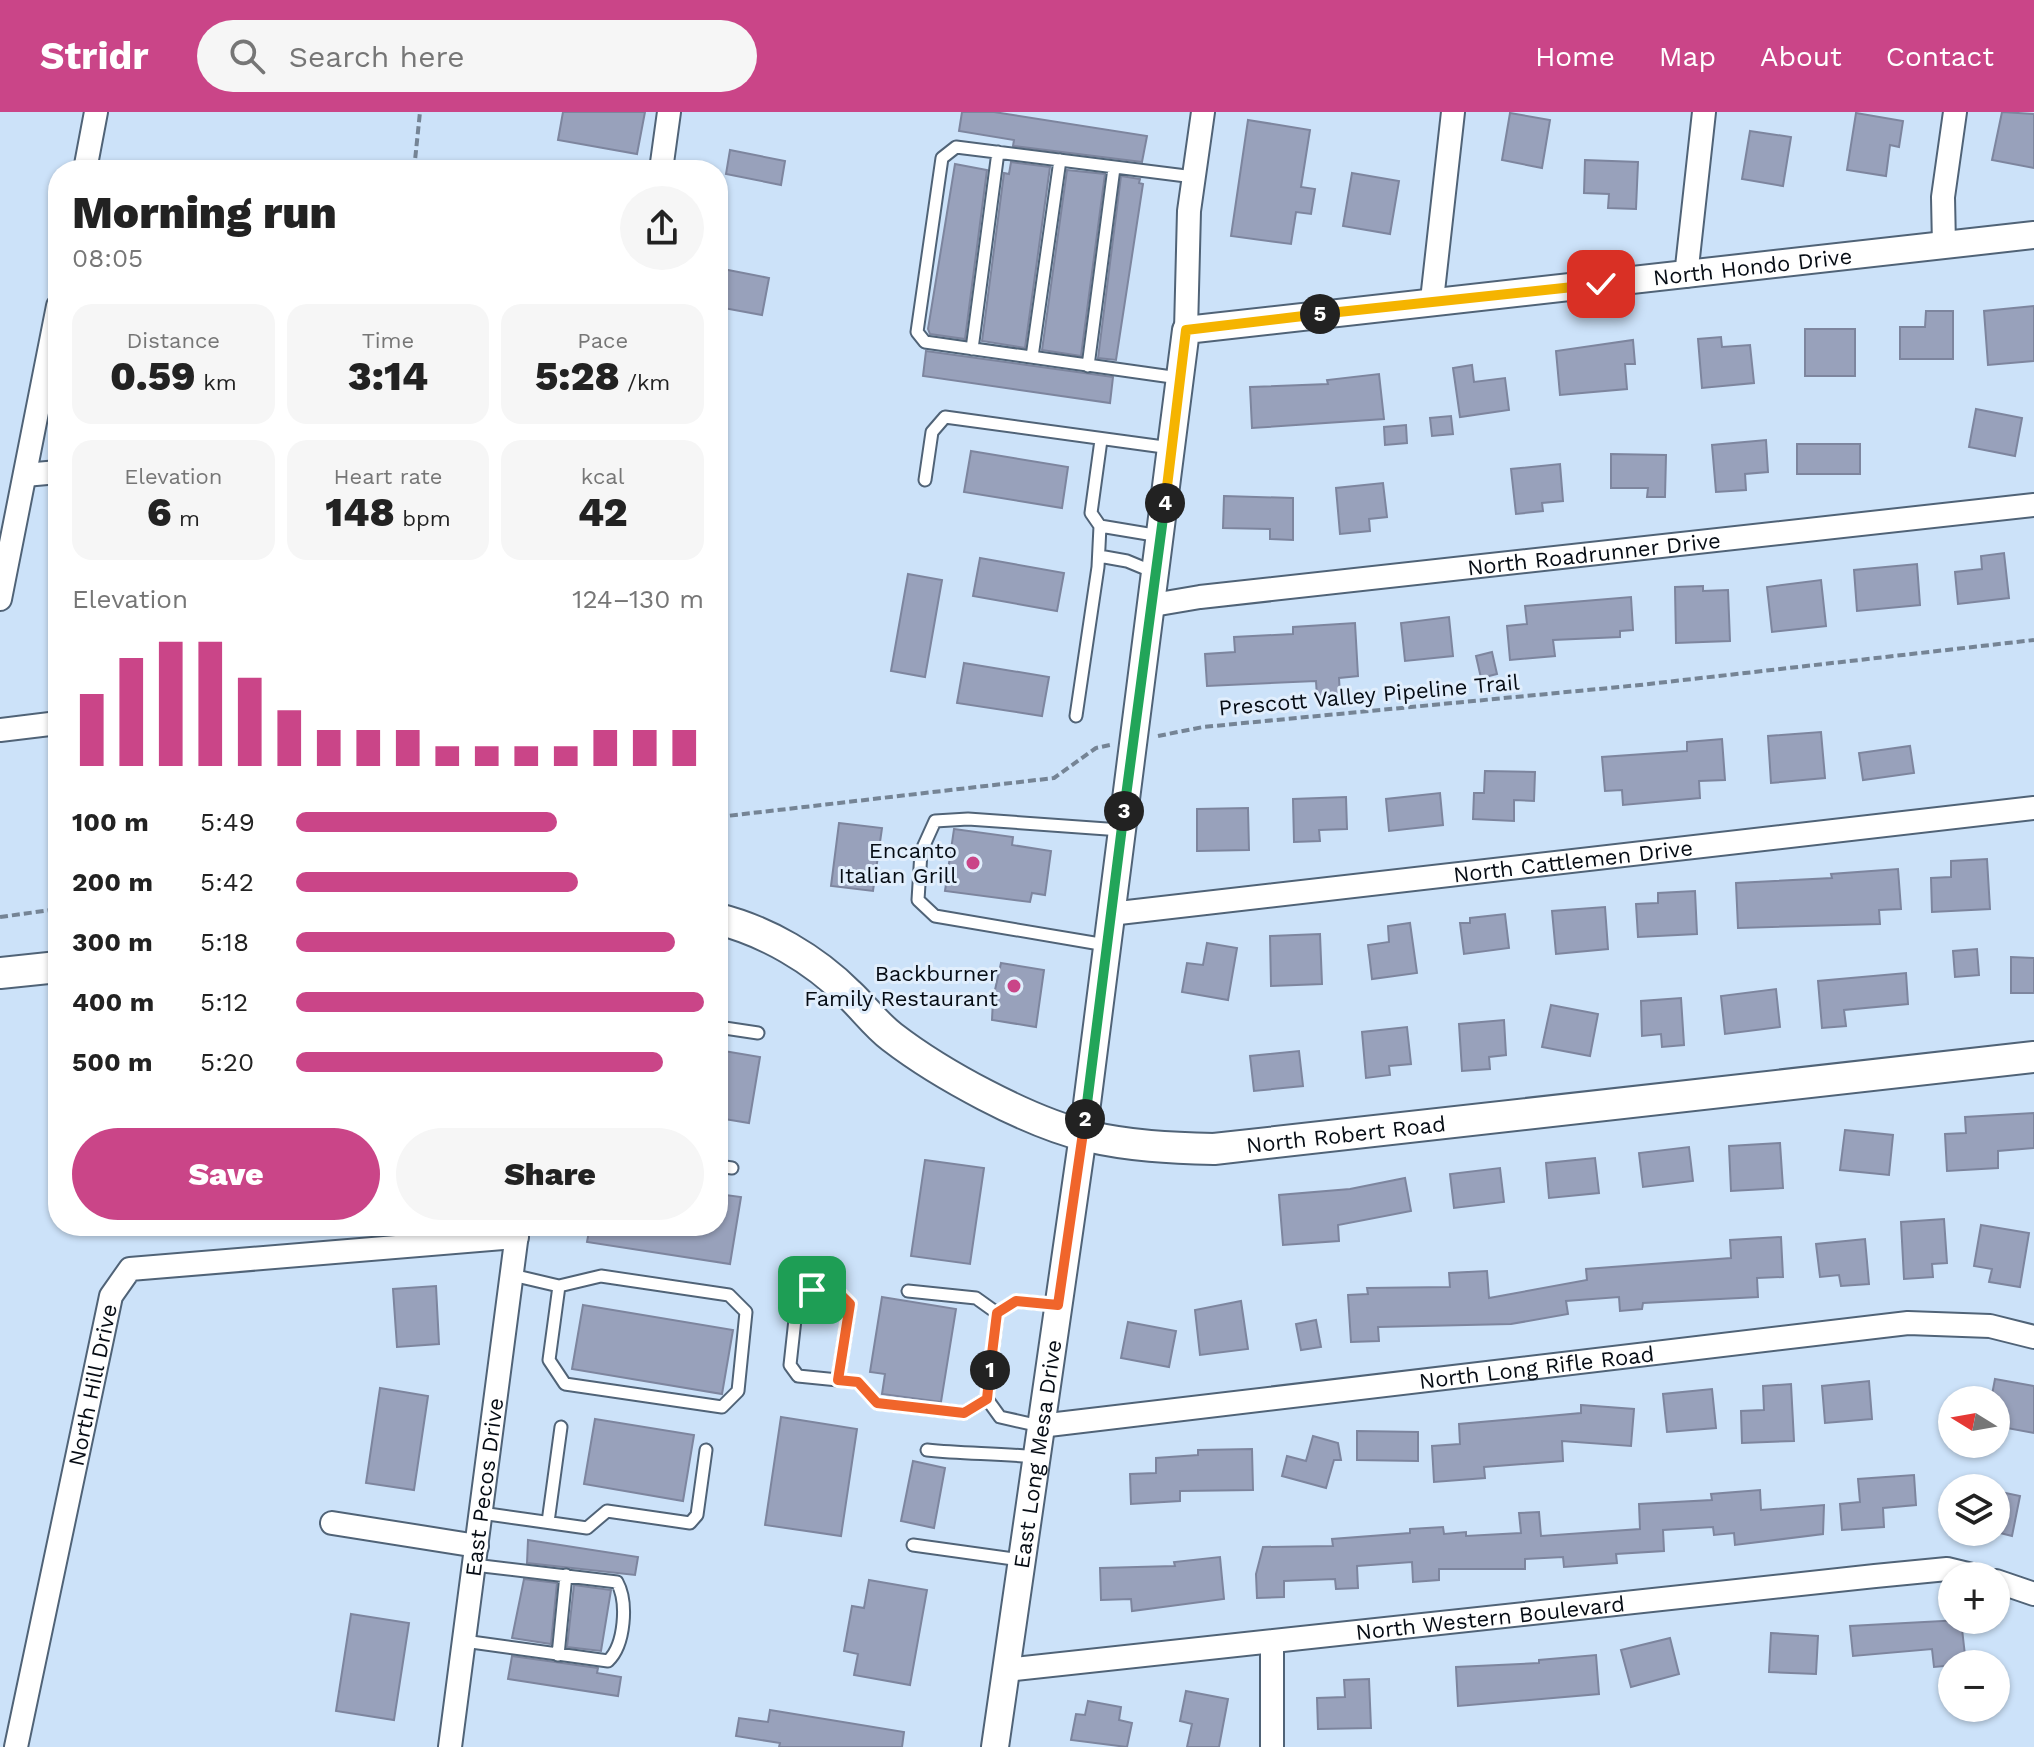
<!DOCTYPE html>
<meta charset="utf-8">
<style>
body{margin:0;font-family:"Work Sans",sans-serif;background:#f6f6f6;color:#222;height:100vh;display:flex;flex-direction:column;font-size:30px;white-space:nowrap}
*{box-sizing:border-box;margin:0}
p{font-size:26px;color:#767676}
.icon{flex:none;width:44px;height:44px;fill:none;stroke:currentColor;stroke-width:2;stroke-linecap:round;stroke-linejoin:round}
.map{position:relative;flex:1;overflow:hidden}
.side{position:absolute;left:48px;top:48px;width:680px;height:1076px;display:flex;flex-direction:column;background:#fff;border-radius:32px;box-shadow:0 2px 6px #0004}
.side>*{flex:none}
.needle{width:52px;rotate:281deg}
.controls{position:absolute;left:1938px;top:1274px;display:grid;gap:16px}
.controls a{display:grid;place-items:center;width:72px;height:72px;border-radius:50%;background:#fff;box-shadow:0 2px 6px #0004;font-size:40px}
.pin{position:absolute;display:grid;place-items:center;width:68px;height:68px;color:#fff;margin:-34px;border-radius:16px;box-shadow:0 4px 12px #0006}
.km{position:absolute;width:40px;height:40px;margin:-20px;border-radius:50%;background:#222;color:#fff;font-size:22px;line-height:40px;text-align:center}
.round{display:grid;place-items:center;flex:none;width:84px;height:84px;border-radius:42px;background:#f6f6f6}
.summary{display:flex;align-items:center;justify-content:space-between;height:136px;padding:0 24px}
h1{font-size:44px;font-weight:800;line-height:60px}
.metrics{display:grid;grid-template-columns:repeat(3,1fr);gap:12px;height:136px;padding:8px 24px}
.metrics div{display:grid;align-content:center;border-radius:20px;background:#f6f6f6;text-align:center}
.metrics b{font-size:40px;font-weight:800}
.metrics small{font-size:22px;font-weight:400}
.metrics p{font-size:22px}
.chart{height:224px;padding:16px 24px}
.chart p{display:flex;justify-content:space-between}
.chart svg{width:100%;height:144px;margin-top:8px;stroke:#ca4588;stroke-width:6}
.primary-button{display:flex;gap:16px;margin-top:auto;padding:16px 24px}
.primary-button a{flex:1;height:92px;border-radius:48px;background:#ca4588;color:#fff;font-size:32px;font-weight:800;line-height:92px;text-align:center}
.primary-button a+a{background:#f6f6f6;color:#222}
ul{padding:0 24px;list-style:none;font-size:26px}
li{display:grid;grid-template-columns:128px 96px 1fr;align-items:center;height:60px}
li i{height:20px;border-radius:10px;background:#ca4588}
header{display:flex;align-items:center;gap:48px;box-sizing:border-box;height:112px;padding:0 40px;background:#ca4588;color:#fff}
header strong{font-size:38px}
nav{display:flex;gap:44px;margin-inline-start:auto;font-size:28px}
.search{width:560px;height:72px;background:#f6f6f6;display:flex;align-items:center;gap:20px;box-sizing:border-box;padding:0 28px;border-radius:44px;color:#767676;font-size:30px}
.map>svg:first-child{display:block}
</style>
<header>
<strong>Stridr</strong>
<div class="search"><svg class="icon" aria-label="search" viewBox="0 0 24 24"><circle cx="10" cy="10" r="6"/><path d="M15 15l6 6"/></svg>Search here</div>
<nav><a>Home</a><a>Map</a><a>About</a><a>Contact</a></nav>
</header>
<div class="map">
<svg width="2034" height="1635" viewBox="0 0 2034 1635">
<rect width="100%" height="100%" fill="#cce2f9"/>
<path fill="#98a1bb" stroke="#7d859e" stroke-width="2" d="M563 0H645L637 42 558 28Z
M962 0H994L1147 24 1142 50 1013 34 1014 28 959 19Z
M2002 0 2034 2V56L1992 48Z
M1510 1 1550 8 1542 56 1502 48Z
M1856 1 1903 9 1899 35 1890 33 1886 64 1847 58Z
M1248 8 1310 18 1301 75 1315 77 1311 102 1296 100 1291 132 1231 124Z
M1750 19 1791 25 1783 74 1742 67Z
M730 38 785 49 781 73 726 62Z
M1585 48 1638 50 1636 97 1608 96 1609 82 1584 81Z
M1011 50 1050 55 1025 236 982 229 1004 61 1009 62Z
M955 52 987 58 965 227 930 222 928 217Z
M1067 58 1105 62 1081 244 1042 238Z
M1352 61 1399 69 1390 122 1343 114Z
M1121 64 1140 67 1139 71 1143 72 1116 248 1098 246Z
M723 157 769 166 762 203 718 195Z
M2034 194V249L1988 253 1984 199Z
M1926 199H1953V247H1900V215H1925Z
M1805 217H1855V264H1805Z
M1721 225 1722 235 1750 233 1754 271 1702 276 1698 227Z
M1633 228 1635 252H1625L1627 277 1560 283 1556 239Z
M926 239 1113 265 1110 291 923 264Z
M1472 253 1474 270 1505 266 1509 298 1460 305 1453 256Z
M1379 262 1384 307 1252 316 1250 275 1328 272 1327 268Z
M1976 297 2022 306 2015 344 1969 335Z
M1451 304 1453 322 1432 324 1430 306Z
M1406 313 1407 331 1385 333 1384 315Z
M1766 328 1768 360 1745 362 1746 378 1716 380 1712 333Z
M1797 332H1860V362H1797Z
M971 339 1068 355 1062 396 964 380Z
M1611 342 1666 343 1665 385H1647L1648 376H1611Z
M1560 352 1563 389 1542 391 1543 399 1516 402 1511 357Z
M1383 371 1387 405 1369 407 1370 419 1340 422 1336 376Z
M1224 384 1293 386V428L1270 427V417L1223 416Z
M2004 441 2009 486 1958 492 1955 460 1982 457 1981 444Z
M980 446 1064 461 1057 499 973 484Z
M1917 452 1920 493 1857 499 1854 458Z
M908 462 942 468 925 565 891 559Z
M1821 468 1826 514 1772 520 1767 475Z
M1703 474V479L1728 478 1730 529 1676 531 1675 475Z
M1631 485 1633 518 1620 519V525L1553 528 1555 544 1510 548 1507 514 1527 512 1525 494Z
M1449 505 1453 544 1405 549 1401 511Z
M1355 511 1358 564 1339 566 1340 583 1317 585 1316 569 1207 574 1205 542 1235 540 1234 525 1293 522V515Z
M1492 540 1497 562 1481 566 1476 544Z
M964 551 1049 565 1042 604 957 591Z
M1821 620 1825 666 1771 671 1768 624Z
M1722 627 1725 668 1699 669 1700 686 1623 693 1622 678 1605 679 1602 645 1687 639V630Z
M1910 634 1914 661 1863 668 1859 641Z
M1485 659 1535 660 1534 689 1514 688V709L1473 707 1474 681H1484Z
M1440 681 1443 713 1389 719 1386 687Z
M1346 685 1347 717 1319 718 1320 729 1294 730 1293 687Z
M1248 696 1249 738 1197 739V697Z
M839 711 882 716 873 779 831 774Z
M954 717 1013 725 1012 733 1051 739 1045 783 1032 781 1030 790 945 779Z
M1987 747 1990 797 1932 800 1931 766 1951 765V749Z
M1898 757 1901 797 1879 798 1880 812 1738 816 1736 771 1832 766 1831 762Z
M1695 779 1697 822 1638 825 1636 792 1658 791V781Z
M1605 795 1608 837 1556 842 1552 799Z
M1505 802 1509 836 1464 842 1460 811H1470V806Z
M1410 811 1417 861 1372 867 1368 833 1389 830 1388 814Z
M1320 822 1322 872 1271 874 1270 824Z
M1207 831 1237 836 1228 888 1182 880 1187 851 1203 853Z
M1977 837 1979 863 1955 865 1953 839Z
M2011 845 2034 846V881H2011Z
M1001 851 1044 858 1036 915 992 908 993 887Z
M1906 861 1908 892 1844 898 1846 914 1822 916 1818 869Z
M1776 877 1780 915 1725 922 1721 884Z
M1681 886 1684 933 1662 935 1661 922 1642 924 1641 889Z
M1551 893 1598 902 1590 944 1542 935Z
M1504 908 1506 943 1489 945 1490 957 1462 959 1459 912Z
M1407 915 1411 952 1389 954 1390 963 1366 966 1362 920Z
M718 938 760 945 749 1011 718 1006Z
M1299 939 1303 974 1254 979 1250 944Z
M2034 1001V1036L1998 1039V1056L1947 1059 1945 1022 1966 1021 1965 1005Z
M1845 1018 1893 1023 1889 1063 1840 1058Z
M1780 1031 1783 1076 1731 1079 1729 1034Z
M1689 1035 1693 1069 1643 1075 1639 1041Z
M1595 1046 1599 1081 1549 1086 1546 1051Z
M925 1048 984 1056 970 1152 911 1144Z
M1500 1056 1504 1090 1454 1096 1450 1062Z
M1405 1066 1411 1099 1338 1113 1339 1129 1283 1133 1279 1083 1350 1077Z
M718 1082 741 1085 730 1152 587 1130 590 1114H718Z
M1944 1107 1947 1151 1932 1152 1933 1165 1904 1167 1901 1110Z
M1981 1113 2029 1121 2020 1175 1989 1170 1992 1157 1974 1154Z
M1781 1125 1783 1165 1757 1166 1758 1185 1643 1191 1642 1197 1620 1199 1619 1185 1566 1189 1568 1202 1511 1212 1378 1215 1379 1229 1351 1230 1348 1183 1368 1182 1367 1176 1450 1175 1449 1161 1487 1159 1489 1186 1587 1168 1586 1157 1731 1146 1730 1128Z
M1865 1127 1869 1172 1841 1174 1839 1163 1820 1165 1816 1132Z
M436 1174 439 1232 397 1235 393 1177Z
M882 1185 956 1197 941 1290 882 1282 885 1262 870 1260Z
M1241 1189 1248 1237 1200 1243 1195 1198Z
M583 1193 733 1218 722 1282 572 1257Z
M1316 1208 1321 1235 1301 1238 1296 1212Z
M1128 1210 1176 1219 1169 1255 1121 1246Z
M1995 1267 2034 1274V1321L1996 1314V1288H1991Z
M1869 1269 1872 1307 1825 1311 1822 1274Z
M1791 1272 1794 1329 1742 1331 1741 1299 1764 1298 1763 1274Z
M380 1276 428 1284 414 1378 366 1371Z
M1712 1277 1716 1316 1667 1320 1663 1282Z
M1581 1293 1634 1297 1631 1334 1562 1329 1563 1349 1484 1355 1485 1366 1434 1370 1432 1334 1460 1332 1459 1312 1581 1301Z
M781 1305 857 1317 841 1424 765 1413Z
M595 1307 694 1323 683 1389 584 1372Z
M1357 1319 1418 1320V1349L1357 1348Z
M1313 1324 1338 1331 1341 1348H1334L1326 1376 1282 1364 1287 1344 1306 1349Z
M1252 1337 1253 1378 1180 1379V1389L1131 1392 1130 1362 1156 1361V1346L1198 1343V1338Z
M913 1349 945 1356 934 1416 901 1409Z
M1914 1363 1916 1393 1883 1396 1884 1415 1842 1418 1840 1392 1860 1390 1858 1367Z
M1760 1378 1761 1398 1824 1393 1823 1422 1735 1433 1734 1421 1714 1423 1713 1415 1663 1418 1664 1439 1616 1442 1617 1451 1564 1455 1563 1445 1525 1447V1457H1439V1468L1413 1470 1412 1450 1357 1454 1358 1476 1336 1477 1335 1467 1284 1469V1485L1257 1486 1256 1462 1263 1435 1333 1434 1332 1427 1410 1421V1417L1443 1415 1444 1422 1466 1420V1424L1521 1421 1519 1401 1539 1400 1541 1424 1640 1417 1639 1392 1712 1388 1711 1382Z
M1996 1379 2020 1384 2012 1424 1996 1420Z
M528 1428 638 1445 635 1463 527 1451Z
M1220 1445 1224 1487 1132 1499 1131 1487 1101 1488 1100 1456 1175 1454 1174 1450Z
M524 1467 557 1471 551 1532 512 1526Z
M869 1468 927 1478 910 1573 854 1563 858 1542 844 1539 852 1494 864 1496Z
M574 1473 611 1478 601 1539 567 1535Z
M351 1502 409 1511 394 1608 336 1599Z
M1961 1508 1966 1552 1934 1555 1932 1537 1853 1544 1850 1514Z
M1771 1521 1818 1524 1816 1562 1769 1560Z
M1670 1526 1679 1562 1631 1575 1621 1538Z
M1596 1543 1599 1582 1458 1594 1456 1555 1539 1551V1548Z
M512 1544 598 1556 597 1561 621 1565 618 1584 508 1567Z
M1369 1567 1371 1616 1318 1617 1317 1586 1345 1585 1344 1568Z
M1186 1579 1228 1587 1219 1635H1187L1192 1612 1180 1609Z
M1088 1589 1121 1595 1119 1608 1132 1611 1127 1635 1071 1628 1076 1602 1085 1603Z
M770 1598 904 1620 902 1635H779L780 1631 736 1624 739 1606 768 1610Z"/>
<g fill="none" stroke-linecap="round" stroke-linejoin="round">
<defs>
<path id="service" d="M972 237 998 40
M1032 245 1060 48
M1088 254 1114 56
M1179 266 925 230 917 220 942 46 956 35 1194 65
M1101 328 1091 401 1100 414 1160 424
M925 368 932 320 945 305 1171 336
M1099 444 1127 449 1156 461
M1076 604 1098 455 1100 414
M1106 833 935 804 918 788 921 740 935 709 968 707 1121 718
M718 915 758 921
M718 1054 732 1056
M512 1163 559 1174 601 1164 729 1183 746 1200 738 1279 722 1295 565 1272 549 1248 559 1174
M908 1179 976 1186 997 1201
M838 1268 850 1192 841 1183 812 1178 797 1189 790 1253 798 1264 858 1270 877 1291 964 1301 987 1287
M1040 1314 1000 1305 987 1287 997 1201 1016 1189 1058 1193
M927 1338C964 1342 998 1341 1035 1345
M481 1401 587 1416 607 1399 690 1411 697 1403 706 1338
M548 1410 561 1315
M913 1433 1021 1448
M464 1529 608 1549C625 1533 628 1490 617 1470L474 1453
M558 1543 566 1463"/>
<g id="minor">
<path d="M85 58 96 0"/>
<path d="M661 58 669 0"/>
<path d="M1944 134 1943 85 1955 0"/>
<path d="M1686 164 1704 0"/>
<path d="M1432 188 1453 0"/>
<path d="M1186 218 1189 99 1203 0"/>
<path d="M25 363 58 360"/>
<path d="M0 487 58 194"/>
<path id="s1" d="M1153 493 1200 485 2034 393"/>
<path d="M0 618 58 611"/>
<path id="s2" d="M1110 802 2034 696"/>
<path id="s3" d="M1040 1314 1908 1211 1990 1214 2034 1225"/>
<path d="M332 1411 477 1434"/>
<path d="M1996 1469 2034 1482"/>
<path id="s4" d="M1005 1558 1875 1464 1947 1457 1976 1464"/>
<path id="s5" d="M16 1635 111 1184 130 1157 517 1125"/>
<path id="s6" d="M450 1635 518 1114"/>
<path d="M1272 1635V1532"/>
</g>
<g id="tertiary">
<path id="s7" d="M995 1635 1083 1023 1186 218 2034 123"/>
</g>
<g id="secondary">
<path id="s8" d="M718 807C766 819 814 847 849 882 863 895 876 913 892 925 940 962 1028 1010 1087 1024 1129 1034 1171 1036 1214 1037L2034 945"/>
<path d="M0 861 58 855"/>
</g>
</defs>
<use href="#service" stroke="#506377" stroke-width="15"/>
<use href="#minor" stroke="#506377" stroke-width="26"/>
<use href="#tertiary" stroke="#506377" stroke-width="30"/>
<use href="#secondary" stroke="#506377" stroke-width="34"/>
<path stroke="#758495" stroke-width="4" stroke-dasharray="8 4" stroke-linecap="butt" d="M414 58 420 0
M1158 624 1203 615 1640 573 2034 528
M718 705 1054 666 1096 636 1110 633
M0 805 58 797"/>
<use href="#service" stroke="#fff" stroke-width="11"/>
<use href="#minor" stroke="#fff" stroke-width="22"/>
<use href="#tertiary" stroke="#fff" stroke-width="26"/>
<use href="#secondary" stroke="#fff" stroke-width="30"/>
</g>
<g fill="none" stroke-linecap="round" stroke-linejoin="round">
<defs>
<path id="split-1" d="M812 1178 841 1183 850 1192 838 1268 858 1270 877 1291 964 1301 987 1287 990 1258"/>
<path id="split-2" d="M990 1258 997 1201 1016 1189 1058 1193 1085 1007"/>
<path id="split-3" d="M1085 1007 1124 699"/>
<path id="split-4" d="M1124 699 1165 391"/>
<path id="split-5" d="M1165 391 1186 218 1320 202"/>
<path id="split-6" d="M1320 202 1601 172"/>
</defs>
<use href="#split-1" stroke="#fff" stroke-width="16"/>
<use href="#split-2" stroke="#fff" stroke-width="16"/>
<use href="#split-3" stroke="#fff" stroke-width="16"/>
<use href="#split-4" stroke="#fff" stroke-width="16"/>
<use href="#split-5" stroke="#fff" stroke-width="16"/>
<use href="#split-6" stroke="#fff" stroke-width="16"/>
<use href="#split-1" stroke="#f0652b" stroke-width="10"/>
<use href="#split-2" stroke="#f0652b" stroke-width="10"/>
<use href="#split-3" stroke="#22a559" stroke-width="10"/>
<use href="#split-4" stroke="#22a559" stroke-width="10"/>
<use href="#split-5" stroke="#f5b400" stroke-width="10"/>
<use href="#split-6" stroke="#f5b400" stroke-width="10"/>
</g>
<g fill="#ca4588" stroke="#e1eefc" stroke-width="3">
<circle cx="973" cy="751" r="8"/>
<circle cx="1014" cy="874" r="8"/>
</g>
<g text-anchor="middle" dominant-baseline="central" stroke-width="6" stroke-linejoin="round" paint-order="stroke">
<g font-size="22" fill="#060c14" stroke="#e1eefc">
<text stroke="none"><textPath href="#s7" startOffset="2000">North Hondo Drive</textPath></text>
<text stroke="none"><textPath href="#s1" startOffset="444">North Roadrunner Drive</textPath></text>
<text transform="translate(1369 583) rotate(-5)">Prescott Valley Pipeline Trail</text>
<text stroke="none"><textPath href="#s2" startOffset="466">North Cattlemen Drive</textPath></text>
<text stroke="none"><textPath href="#s8" startOffset="694">North Robert Road</textPath></text>
<text stroke="none"><textPath href="#s3" startOffset="500">North Long Rifle Road</textPath></text>
<text stroke="none"><textPath href="#s5" startOffset="370">North Hill Drive</textPath></text>
<text stroke="none"><textPath href="#s7" startOffset="296">East Long Mesa Drive</textPath></text>
<text stroke="none"><textPath href="#s6" startOffset="262">East Pecos Drive</textPath></text>
<text stroke="none"><textPath href="#s4" startOffset="488">North Western Boulevard</textPath></text>
</g>
<g font-size="22" fill="#060c14" stroke="#e1eefc" text-anchor="end">
<text x="957" y="738">Encanto<tspan x="957" dy="25">Italian Grill</tspan></text>
<text x="998" y="861">Backburner<tspan x="998" dy="25">Family Restaurant</tspan></text>
</g>
</g>
</svg>
<div class="controls">
<a><svg class="needle" viewBox="-14 -14 28 28"><path d="M0-13l5 13h-10z" fill="#e53935"/><path d="M0 13l5-13h-10z" fill="#767676"/></svg></a>
<a><svg class="icon" aria-label="layers" viewBox="0 0 24 24"><path d="M12 4l9 5-9 5-9-5zM3 14l9 5 9-5"/></svg></a>
<a>+</a>
<a>−</a>
</div>
<div class="pin" style="left:812px;top:1178px;background:#1e9e55"><svg class="icon" aria-label="arrive" viewBox="0 0 24 24"><path d="M6 21V4h12l-3 4 3 4H6"/></svg></div>
<div class="pin" style="left:1601px;top:172px;background:#d93025"><svg class="icon" aria-label="check" viewBox="0 0 24 24"><path d="M5 12l5 5 9-10"/></svg></div>
<b class="km" style="left:990px;top:1258px">1</b>
<b class="km" style="left:1085px;top:1007px">2</b>
<b class="km" style="left:1124px;top:699px">3</b>
<b class="km" style="left:1165px;top:391px">4</b>
<b class="km" style="left:1320px;top:202px">5</b>
<section class="side">
<div class="summary"><div><h1>Morning run</h1><p>08:05</p></div><a class="round"><svg class="icon" aria-label="share" viewBox="0 0 24 24"><path d="M12 15V3M7 8l5-5 5 5M5 13v7h14v-7"/></svg></a></div>
<div class="metrics">
<div><p>Distance</p><b>0.59<small> km</small></b></div>
<div><p>Time</p><b>3:14</b></div>
<div><p>Pace</p><b>5:28<small> /km</small></b></div>
</div>
<div class="metrics">
<div><p>Elevation</p><b>6<small> m</small></b></div>
<div><p>Heart rate</p><b>148<small> bpm</small></b></div>
<div><p>kcal</p><b>42</b></div>
</div>
<div class="chart"><p><span>Elevation</span>124–130 m</p>
<svg viewBox="0 0 160 44" preserveAspectRatio="none"><path d="M5 44V22M15 44V11M25 44V6M35 44V6M45 44V17M55 44V27M65 44V33M75 44V33M85 44V33M95 44V38M105 44V38M115 44V38M125 44V38M135 44V33M145 44V33M155 44V33"/></svg>
</div>
<ul>
<li><b>100 m</b>5:49<i style="width:64%"></i></li>
<li><b>200 m</b>5:42<i style="width:69%"></i></li>
<li><b>300 m</b>5:18<i style="width:93%"></i></li>
<li><b>400 m</b>5:12<i style="width:100%"></i></li>
<li><b>500 m</b>5:20<i style="width:90%"></i></li>
</ul>
<div class="primary-button"><a>Save</a><a>Share</a></div>
</section>
</div>
